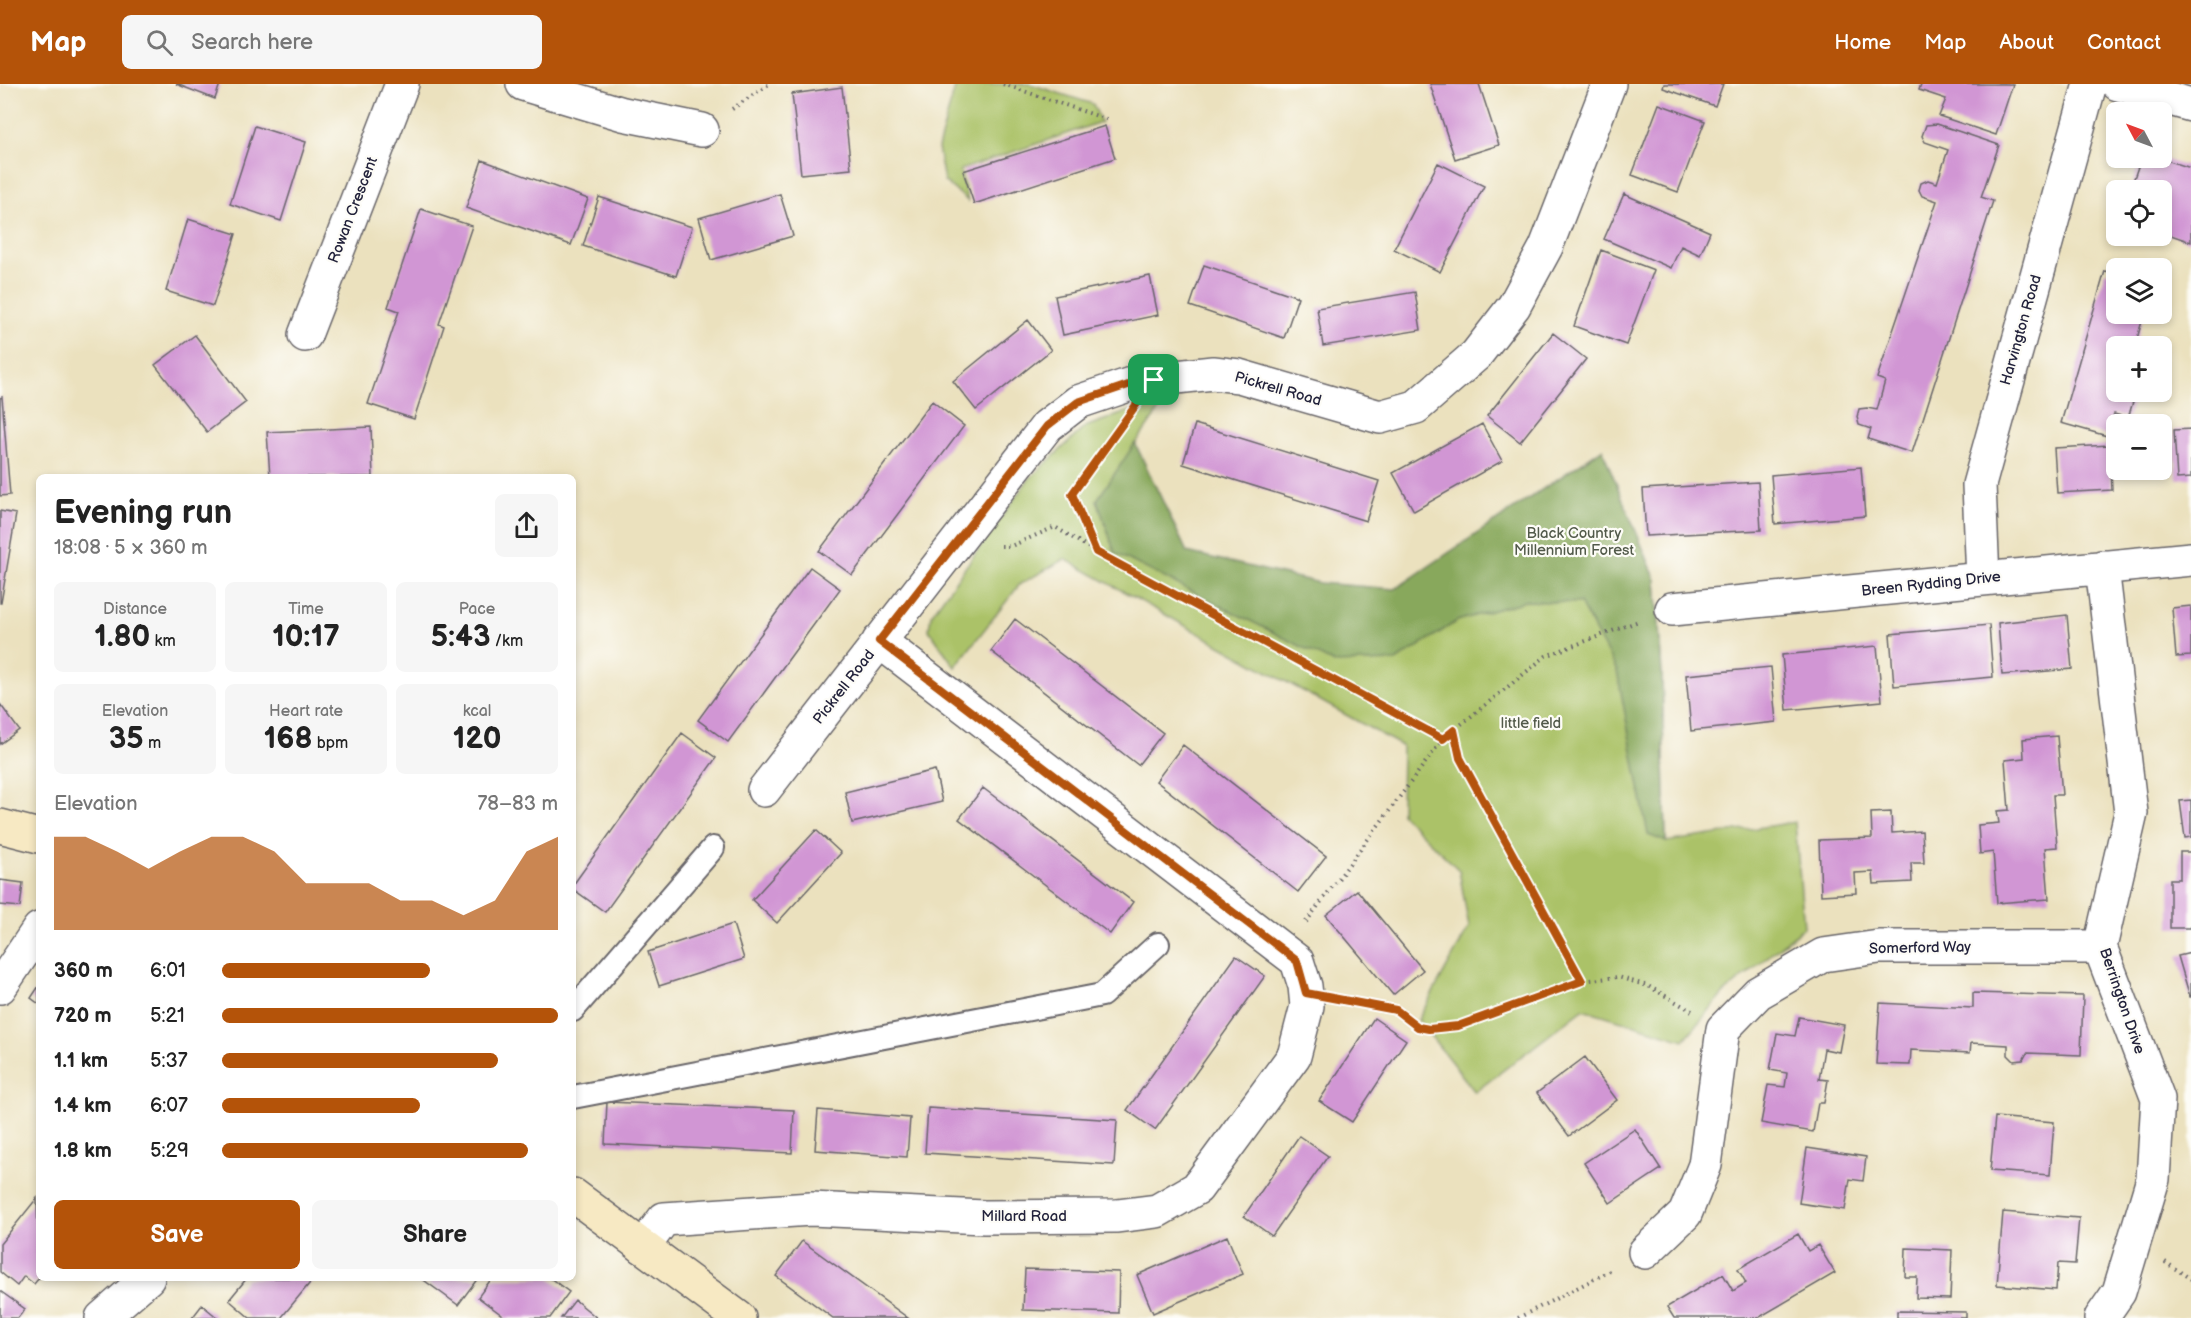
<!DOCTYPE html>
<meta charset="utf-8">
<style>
body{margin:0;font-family:"Balsamiq Sans",sans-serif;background:#f6f6f6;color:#222;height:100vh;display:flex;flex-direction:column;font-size:22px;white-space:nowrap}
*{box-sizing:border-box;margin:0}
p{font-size:20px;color:#767676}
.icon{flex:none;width:33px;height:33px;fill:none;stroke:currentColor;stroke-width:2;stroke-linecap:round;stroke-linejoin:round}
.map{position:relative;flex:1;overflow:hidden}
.panel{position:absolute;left:36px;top:390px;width:540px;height:807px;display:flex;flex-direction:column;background:#fff;border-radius:9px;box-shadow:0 3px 9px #0003}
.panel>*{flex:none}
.needle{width:39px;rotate:311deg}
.fabs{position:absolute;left:2106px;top:18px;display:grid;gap:12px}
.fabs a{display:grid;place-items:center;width:66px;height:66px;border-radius:9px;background:#fff;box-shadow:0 3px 9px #0003;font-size:30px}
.pin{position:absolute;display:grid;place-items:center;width:51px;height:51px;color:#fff;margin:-26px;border-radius:12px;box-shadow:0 3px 9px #0006}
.round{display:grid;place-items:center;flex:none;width:63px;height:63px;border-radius:9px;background:#f6f6f6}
.summary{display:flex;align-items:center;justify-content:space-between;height:102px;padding:0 18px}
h1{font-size:33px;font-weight:600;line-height:45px}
.stats{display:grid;grid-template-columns:repeat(3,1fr);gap:9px;height:102px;padding:6px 18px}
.stats div{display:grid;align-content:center;border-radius:9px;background:#f6f6f6;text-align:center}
.stats b{font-size:30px;font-weight:600}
.stats small{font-size:16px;font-weight:400}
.stats p{font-size:16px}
.chart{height:168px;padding:12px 18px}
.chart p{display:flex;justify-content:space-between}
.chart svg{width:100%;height:108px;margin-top:6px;fill:#b45309;opacity:.7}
.cta{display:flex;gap:12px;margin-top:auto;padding:12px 18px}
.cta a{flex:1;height:69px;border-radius:9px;background:#b45309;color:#fff;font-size:24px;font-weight:600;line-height:69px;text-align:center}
.cta a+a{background:#f6f6f6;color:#222}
ul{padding:0 18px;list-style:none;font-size:20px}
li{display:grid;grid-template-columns:96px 72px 1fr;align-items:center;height:45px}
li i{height:15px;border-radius:8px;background:#b45309}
header{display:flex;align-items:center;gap:36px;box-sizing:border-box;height:84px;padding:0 30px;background:#b45309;color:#fff}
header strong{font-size:28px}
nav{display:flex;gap:33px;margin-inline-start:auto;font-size:21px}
.search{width:420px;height:54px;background:#f6f6f6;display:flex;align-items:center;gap:15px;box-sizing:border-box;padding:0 21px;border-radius:9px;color:#767676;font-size:22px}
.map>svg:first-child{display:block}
</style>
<header>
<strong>Map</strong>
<div class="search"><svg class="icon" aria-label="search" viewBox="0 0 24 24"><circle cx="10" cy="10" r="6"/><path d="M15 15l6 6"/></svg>Search here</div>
<nav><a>Home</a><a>Map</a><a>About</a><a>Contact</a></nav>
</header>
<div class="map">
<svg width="2191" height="1234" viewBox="0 0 2191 1234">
<rect width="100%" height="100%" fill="#fdfcf7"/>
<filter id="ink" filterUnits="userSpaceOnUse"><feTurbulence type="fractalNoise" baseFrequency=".0167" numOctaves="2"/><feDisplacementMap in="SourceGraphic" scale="12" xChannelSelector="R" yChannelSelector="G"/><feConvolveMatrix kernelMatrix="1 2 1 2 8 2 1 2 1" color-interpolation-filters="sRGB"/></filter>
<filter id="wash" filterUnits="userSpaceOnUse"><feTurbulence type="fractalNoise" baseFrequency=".008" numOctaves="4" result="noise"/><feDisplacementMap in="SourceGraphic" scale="24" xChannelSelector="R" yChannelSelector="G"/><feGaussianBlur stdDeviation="1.35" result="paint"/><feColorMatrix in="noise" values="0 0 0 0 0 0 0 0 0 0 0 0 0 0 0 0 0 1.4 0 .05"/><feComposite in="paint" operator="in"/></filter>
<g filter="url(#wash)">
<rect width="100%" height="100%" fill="#ebe1be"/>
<path fill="#abc267" stroke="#667251" stroke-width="1.5" d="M956 0H1030L1093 20 1101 38 960 86 968 117 944 97 938 64Z
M1163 320 1097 416 1359 567 1543 492 1604 504 1656 496 1662 591 1666 758 1795 738 1804 843 1723 910 1684 956 1583 925 1475 1008 1418 936 1469 843 1459 786 1401 730 1402 662 1065 475 1020 500 955 583 929 546 931 531 1028 396 1085 343 1127 328Z"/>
<path fill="#88a85c" stroke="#55654c" stroke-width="1.5" d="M1135 359 1187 468 1320 499 1395 505 1602 365 1656 496 1662 591 1666 758 1648 751 1617 587 1580 519 1525 517 1457 537 1396 577 1334 579 1115 469 1097 416Z"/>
<g id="blocks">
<path fill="#d196d4" d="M176 0H220L215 15Z
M1430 0H1479L1499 61 1455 75Z
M1664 0H1723L1715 22 1663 4Z
M1921 0H2013L1996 51 1939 32 1946 15 1919 6Z
M842 3 851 85 801 90 792 10Z
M1659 20 1705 37 1678 108 1632 91Z
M1937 40 1999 61 1981 113 1993 117 1912 369 1868 355 1871 345 1859 341 1857 333 1859 325 1867 324 1877 326 1885 297 1877 294 1937 117 1922 112 1919 106 1921 99 1928 96 1937 99 1948 66 1925 58 1922 52 1926 41Z
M255 42 306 58 281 137 230 120Z
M1105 42 1115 74 974 120 963 87Z
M2141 74H2160L2191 84V158L2162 148V106H2130Z
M482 76 588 115 571 161 466 124Z
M1438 79 1484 102 1440 188 1394 165Z
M780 110 793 152 711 176 699 134Z
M1624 110 1710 148 1700 171 1681 162 1671 184 1604 155Z
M599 113 692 143 676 192 583 162Z
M421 125 472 142 439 240 444 242 414 335 368 320 399 227 388 223Z
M188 135 236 150 213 222 166 207Z
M1601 166 1654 186 1626 261 1574 242Z
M1204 181 1298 213 1284 254 1190 222Z
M2105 187 2116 191V230H2160L2159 234 2144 230 2135 262H2116V308L2135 311 2128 334 2114 330 2107 352 2061 339Z
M1150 192 1158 231 1063 251 1055 212Z
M2162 203 2167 205 2162 222Z
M1415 208 1421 246 1323 262 1317 224Z
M1028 236 1051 266 976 326 953 297Z
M1553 249 1586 275 1520 358 1487 332Z
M195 251 246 318 207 348 155 281Z
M2 313 10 411 0 412V314Z
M932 317 964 342 852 491 819 467Z
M1195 340 1379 397 1366 437 1183 380Z
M1482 340 1502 377 1414 427 1393 389Z
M371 343 373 393H270L267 348Z
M2191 345V394L2177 395 2174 346Z
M2110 361 2112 406 2057 409 2054 364Z
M1861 383 1865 432 1775 440 1771 391Z
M1758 398 1761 446 1646 452 1643 405Z
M0 427 16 430 1 519H0Z
M810 483 840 505 728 658 698 636Z
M2191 522V572L2176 573 2172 524Z
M2067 531 2072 585 2002 591 1998 539Z
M1015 535 1163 649 1138 681 991 567Z
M1989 541 1993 593 1894 602 1890 550Z
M1877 562 1882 617 1787 626 1782 571Z
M1771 583 1776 638 1691 647 1686 591Z
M0 620 19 646 0 660Z
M682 649 716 674 605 828 573 805V801Z
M2057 652 2062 711H2053L2057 763 2045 764 2049 815 1997 819 1993 768 1980 770 1978 741 1999 739 1997 727 2009 726 2005 676 2024 674 2023 655Z
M1183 661 1326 772 1298 808 1156 697Z
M935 686 942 718 852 739 845 708Z
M983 704 1133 818 1110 850 959 735Z
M2191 716V753L2185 754 2180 717Z
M1891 728 1892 749 1922 747 1924 779H1911L1912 798 1874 800 1873 788 1855 789 1856 809 1821 811 1819 756 1872 754 1871 729Z
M816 746 841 769 777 839 752 816Z
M2180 768H2191V844H2170V795H2180Z
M0 796 23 799 20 823 0 821Z
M1357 806 1423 886 1393 911 1326 831Z
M733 840 744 875 659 902 648 868Z
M2191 869V913H2190L2178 872Z
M1236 872 1265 892 1155 1046 1127 1026Z
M39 902V920L31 914Z
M1973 909 2083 912 2081 971 2027 969 2023 976 2014 977 2008 971V961L1971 959 1970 969 1911 966 1910 981 1876 980 1880 919 1973 924Z
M1799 933 1844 941 1839 968 1824 965 1819 995 1828 996 1824 1019H1818L1813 1048 1761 1039 1768 1001 1785 1003 1787 989 1770 986 1777 949 1795 952Z
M1374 934 1406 956 1352 1038 1319 1017Z
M1585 973 1617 1016 1569 1052 1537 1009Z
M607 1018 794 1026 792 1069 605 1060Z
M928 1024 1117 1036 1114 1081 925 1069Z
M818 1026 910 1034 907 1073 815 1066Z
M1995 1033 2054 1038 2050 1091 1990 1087Z
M1635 1045 1661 1085 1610 1119 1584 1079Z
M1299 1052 1328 1072 1272 1152 1244 1132Z
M1807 1064 1866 1073 1863 1097 1850 1095 1845 1126 1799 1119Z
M37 1114 39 1194 34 1200 24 1192 17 1202 0 1188V1160Z
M2003 1128 2079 1134 2075 1180 2058 1179 2056 1206 1997 1201Z
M1798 1150 1808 1167 1818 1161 1835 1189 1758 1234H1674L1667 1223 1723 1190 1733 1207 1746 1199 1738 1185Z
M1227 1152 1243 1190 1153 1229 1137 1191Z
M802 1157 908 1234H833L776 1192Z
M1906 1164 1952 1166 1950 1215 1916 1214 1917 1193H1905Z
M1025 1185 1119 1188 1118 1229 1023 1226Z
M247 1194H314L281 1234H250L229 1216Z
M421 1194H478L458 1221Z
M492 1194H550L569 1208 550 1234H506L478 1213Z
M0 1207 25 1225 18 1234H0Z
M575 1216 597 1234H561Z
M202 1221 218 1234H192Z
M1897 1227 1966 1228V1234H1897Z"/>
</g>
</g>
<g filter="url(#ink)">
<use href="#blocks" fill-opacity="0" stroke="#686569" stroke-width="1.5"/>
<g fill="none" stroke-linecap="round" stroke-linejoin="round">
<defs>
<path id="lane" d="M573 926 713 764
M573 1013 1102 911 1158 860"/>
<path id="street" d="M523 0 623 30 702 46
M2118 0 2191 21
M305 251 402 0
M1983 495 1979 401 2090 0
M1672 525 2191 475
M764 706 1047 342 1078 318 1140 297 1213 289 1239 292 1380 333 1416 323 1476 271 1514 222 1546 163 1609 0
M0 903 39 845
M643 1163 664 1135 811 1125 984 1133 1117 1132 1157 1127 1197 1104 1294 972 1307 922 1305 902 1297 877 879 557
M1645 1168 1685 1130 1705 1081 1723 945 1758 909 1823 871 1879 863H2100
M102 1234 148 1194
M2101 1234 2119 1208 2153 1095 2158 1015 2100 863 2131 729 2102 483"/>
<path id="secondary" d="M0 742 39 752
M573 1111 739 1234"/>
</defs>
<use href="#lane" stroke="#686569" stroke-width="26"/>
<use href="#street" stroke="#686569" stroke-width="36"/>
<use href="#secondary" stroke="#686569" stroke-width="36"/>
<path stroke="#686569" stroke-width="4" stroke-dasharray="1.5 4.5" stroke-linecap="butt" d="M1003 0 1109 36
M732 25 769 0
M1001 462H1011L1055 443 1096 468 1443 655
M1096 468 1072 410 1119 345
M1454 646 1460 674 1582 897
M1306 838 1443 655 1546 572 1639 537
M1342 916 1396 926 1417 943 1429 945 1458 942 1485 933 1582 897 1618 893 1648 902 1692 927
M2165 1178 2191 1195
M1518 1234 1614 1185"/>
<use href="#lane" stroke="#fff" stroke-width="22"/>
<use href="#street" stroke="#fff" stroke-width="33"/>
<use href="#secondary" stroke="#f7e9c3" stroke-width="33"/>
</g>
</g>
<g fill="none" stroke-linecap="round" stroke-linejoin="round" filter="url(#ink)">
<defs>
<path id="route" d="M1154 296 1072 410 1096 468 1443 655 1454 646 1460 674 1582 897 1458 942 1429 945 1418 943 1396 926 1306 909 1297 877 879 557 1047 342 1078 318 1140 297Z"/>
</defs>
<use href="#route" stroke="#fff" stroke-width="12"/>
<use href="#route" stroke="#b45309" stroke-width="8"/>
</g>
<g text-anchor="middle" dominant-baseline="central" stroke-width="4.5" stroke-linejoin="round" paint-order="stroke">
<g font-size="15" fill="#22223b" stroke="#fdfcf7">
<text transform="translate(353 126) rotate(-69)">Rowan Crescent</text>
<text transform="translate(2021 246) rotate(-74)">Harvington Road</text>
<text transform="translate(1278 305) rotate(16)">Pickrell Road</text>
<text transform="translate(1931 500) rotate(-6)">Breen Rydding Drive</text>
<text transform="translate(844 603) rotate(-52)">Pickrell Road</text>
<text transform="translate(1920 864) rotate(-1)">Somerford Way</text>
<text transform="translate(2122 917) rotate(71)">Berrington Drive</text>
<text x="1024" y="1132">Millard Road</text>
</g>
<g font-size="15" fill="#525a4a" stroke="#fdfcf7">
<text x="1574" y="449">Black Country<tspan x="1574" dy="17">Millennium Forest</tspan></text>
<text x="1531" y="639">little field</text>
</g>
</g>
</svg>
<div class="fabs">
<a><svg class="needle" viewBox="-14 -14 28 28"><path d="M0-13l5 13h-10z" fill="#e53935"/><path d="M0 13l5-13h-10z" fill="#767676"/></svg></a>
<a><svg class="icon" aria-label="locate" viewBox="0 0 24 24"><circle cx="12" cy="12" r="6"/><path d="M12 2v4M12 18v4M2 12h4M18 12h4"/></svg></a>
<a><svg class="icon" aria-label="layers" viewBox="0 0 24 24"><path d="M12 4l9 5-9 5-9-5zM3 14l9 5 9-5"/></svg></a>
<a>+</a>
<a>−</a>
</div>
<div class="pin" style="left:1154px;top:296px;background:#1e9e55"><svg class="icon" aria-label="arrive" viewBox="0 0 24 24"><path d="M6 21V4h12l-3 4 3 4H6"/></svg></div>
<section class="panel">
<div class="summary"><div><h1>Evening run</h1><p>18:08 · 5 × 360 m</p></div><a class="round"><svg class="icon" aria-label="share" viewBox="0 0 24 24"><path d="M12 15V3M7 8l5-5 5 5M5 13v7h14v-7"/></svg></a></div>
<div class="stats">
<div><p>Distance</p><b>1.80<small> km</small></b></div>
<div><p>Time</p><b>10:17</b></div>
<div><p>Pace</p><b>5:43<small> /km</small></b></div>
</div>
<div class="stats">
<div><p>Elevation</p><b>35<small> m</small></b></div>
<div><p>Heart rate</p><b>168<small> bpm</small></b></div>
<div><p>kcal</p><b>120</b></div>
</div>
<div class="chart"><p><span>Elevation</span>78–83 m</p>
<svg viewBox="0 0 160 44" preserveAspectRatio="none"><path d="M0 44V6L10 6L20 12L30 19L40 12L50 6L60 6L70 12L80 25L90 25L100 25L110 32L120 32L130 38L140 32L150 12L160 6V44z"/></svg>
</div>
<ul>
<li><b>360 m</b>6:01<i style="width:62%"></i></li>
<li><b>720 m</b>5:21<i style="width:100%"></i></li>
<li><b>1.1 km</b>5:37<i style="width:82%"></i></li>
<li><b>1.4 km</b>6:07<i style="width:59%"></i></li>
<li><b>1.8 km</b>5:29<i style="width:91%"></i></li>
</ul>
<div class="cta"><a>Save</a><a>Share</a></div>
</section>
</div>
